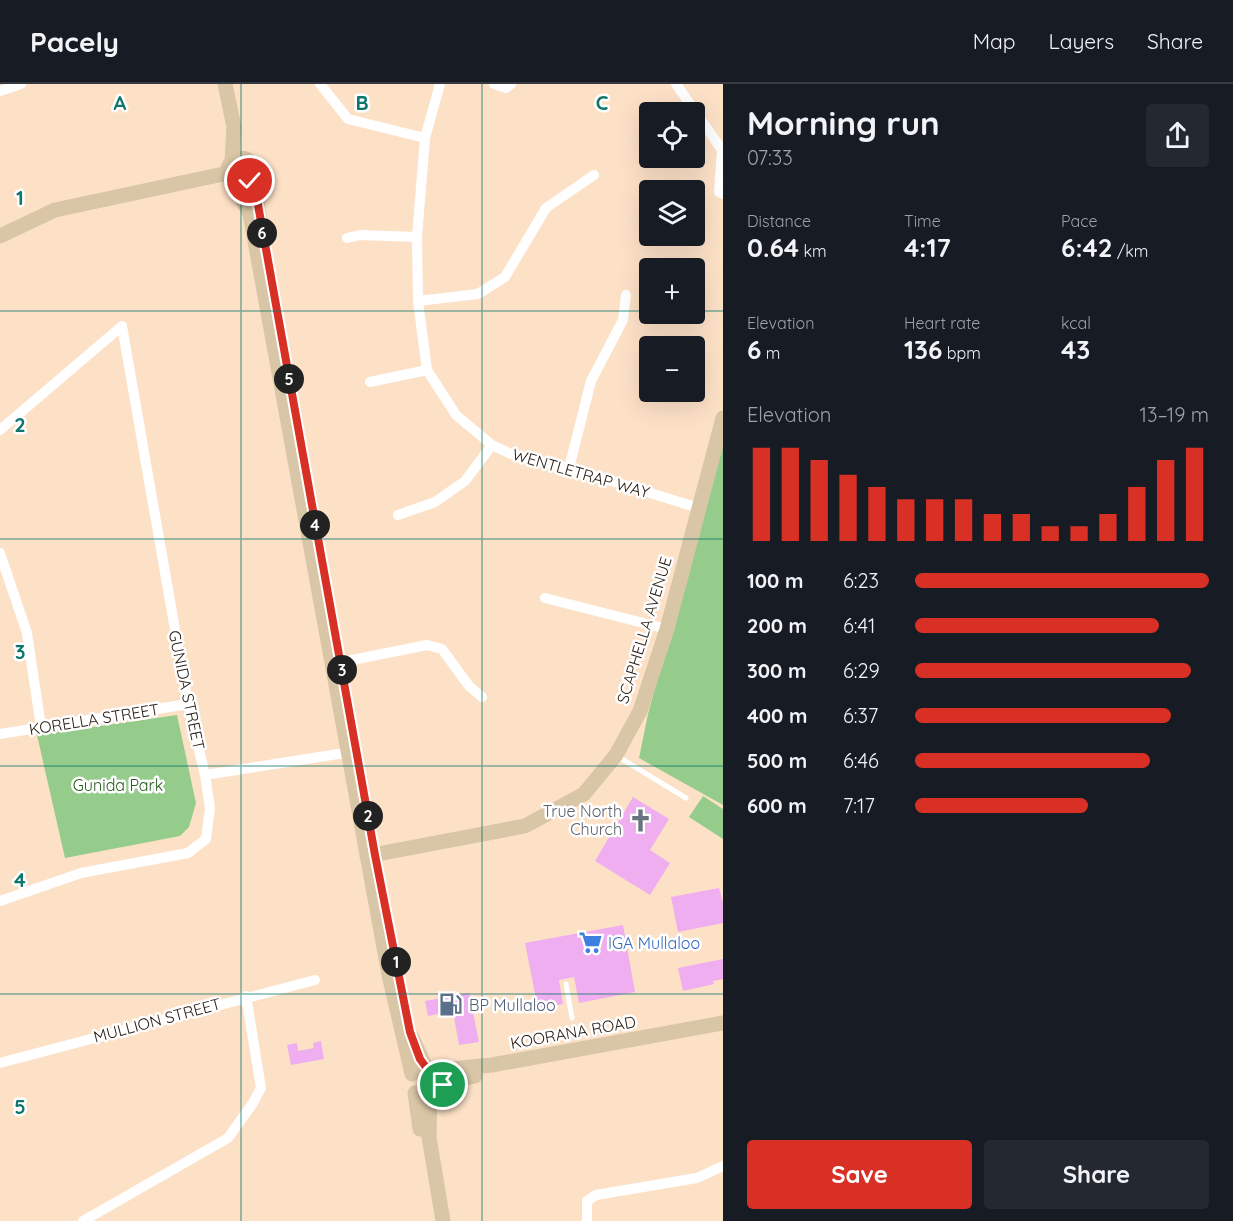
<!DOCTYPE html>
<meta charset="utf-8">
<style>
body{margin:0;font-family:Quicksand,sans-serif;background:#242831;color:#f1f3f6;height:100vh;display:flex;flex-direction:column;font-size:22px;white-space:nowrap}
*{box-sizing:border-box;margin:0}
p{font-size:20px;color:#9ea1a6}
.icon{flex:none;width:33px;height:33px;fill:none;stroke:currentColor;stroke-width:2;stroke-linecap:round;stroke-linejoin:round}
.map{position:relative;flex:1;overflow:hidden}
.details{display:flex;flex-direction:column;background:#171b24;width:510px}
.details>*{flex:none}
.fabs{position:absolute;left:639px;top:18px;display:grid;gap:12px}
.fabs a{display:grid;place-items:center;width:66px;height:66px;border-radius:6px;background:#171b24;box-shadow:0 6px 24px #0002;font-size:30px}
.pin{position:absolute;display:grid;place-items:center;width:51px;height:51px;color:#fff;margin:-26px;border:3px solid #fff;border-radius:50%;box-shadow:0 2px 6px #0007}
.km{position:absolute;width:30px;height:30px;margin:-15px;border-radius:50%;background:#222;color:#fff;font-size:16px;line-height:30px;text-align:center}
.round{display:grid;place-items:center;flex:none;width:63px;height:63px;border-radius:6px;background:#242831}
.summary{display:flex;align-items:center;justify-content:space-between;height:102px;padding:0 24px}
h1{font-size:33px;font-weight:800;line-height:45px}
.stats{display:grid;grid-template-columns:repeat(3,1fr);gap:9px;height:102px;padding:6px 24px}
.stats div{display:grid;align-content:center}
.stats b{font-size:26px;font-weight:800}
.stats small{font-size:16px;font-weight:400}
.stats p{font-size:16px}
.chart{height:168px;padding:12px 24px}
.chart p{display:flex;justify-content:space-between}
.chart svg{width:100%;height:108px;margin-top:6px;stroke:#d93025;stroke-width:6}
.primary-button{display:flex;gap:12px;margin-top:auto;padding:12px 24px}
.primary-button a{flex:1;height:69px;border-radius:6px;background:#d93025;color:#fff;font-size:24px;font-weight:800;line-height:69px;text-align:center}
.primary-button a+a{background:#242831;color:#f1f3f6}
ul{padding:0 24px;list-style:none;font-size:20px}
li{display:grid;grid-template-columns:96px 72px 1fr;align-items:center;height:45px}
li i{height:15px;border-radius:8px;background:#d93025}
header{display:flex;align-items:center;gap:36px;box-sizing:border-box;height:84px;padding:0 30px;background:#171b24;border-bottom:2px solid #363941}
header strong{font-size:28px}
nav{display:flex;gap:33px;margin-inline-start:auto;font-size:21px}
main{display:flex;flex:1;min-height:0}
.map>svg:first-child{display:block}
</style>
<header>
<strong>Pacely</strong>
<nav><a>Map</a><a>Layers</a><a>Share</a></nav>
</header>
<main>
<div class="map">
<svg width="723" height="1137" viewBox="0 0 723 1137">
<rect width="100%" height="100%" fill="#fde1c7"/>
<path fill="#95cb8b" d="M723 352V721L639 674 648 630Z
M177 631 196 719 189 743 180 752 65 774 37 651Z
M703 712 723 725V755L689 733Z"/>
<path fill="#eeaeef" d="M633 713 669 735 650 766 670 779 650 811 595 777Z
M719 804 723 818V839L678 848 671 813Z
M623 841 635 908 579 919 574 893 559 896 563 920 538 925 525 859Z
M723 875V895L713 897 714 900 683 907 678 884Z
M469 909 479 958 459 961 453 927 428 932 425 917Z
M321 957 324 975 291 981 287 961 297 959 298 967 314 964 313 959Z"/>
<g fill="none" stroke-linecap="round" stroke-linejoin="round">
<path stroke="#fff" stroke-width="5" d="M617 672 686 714
M566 900 572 934"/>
<path stroke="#fff" stroke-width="10" d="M320 0 348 35 425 54
M440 0 425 54 417 153 418 217 427 286 456 331 492 361 511 370 569 384 699 424
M494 0 506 4 511 0
M676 0 722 66 719 108 723 110
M0 7 21 0
M347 154 360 151 417 153
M418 217 478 210 505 193 546 124 594 91
M370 298 427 286
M0 346 122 242
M569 384 591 297 623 236 626 211
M398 431 435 418 465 397 492 361
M0 469 27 549 41 643
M545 514 667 545
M332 580 427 561 442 565 469 602 482 613
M0 650 188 620
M205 691 357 667
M0 817 81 789 188 769 206 755 210 724 205 691 188 620 122 242
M0 979 315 896
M83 1137 228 1054 253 1019 261 1004 246 912
M587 1137V1117L596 1111 697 1094 723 1082"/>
<path stroke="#d8c6a6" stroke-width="15" d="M225 0 234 43 232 77
M228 87a13 13 0 1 1 26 0a13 13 0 1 1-26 0Z
M253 93 260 138
M233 98 250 130 389 891 412 990
M0 152 55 126 228 89
M367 772 525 742 584 710 616 671 640 627 667 545 723 334
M411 952 427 986
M429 987 492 981 723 939
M432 1006 452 997 475 992
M430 1008 429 1053 443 1137
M415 1009 420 1045"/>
</g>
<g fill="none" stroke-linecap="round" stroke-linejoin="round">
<defs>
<path id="route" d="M250 97 253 93 375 771 410 948 420 975 434 994 432 1006 443 1001"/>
</defs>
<use href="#route" stroke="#fff" stroke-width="12"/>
<use href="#route" stroke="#d93025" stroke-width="8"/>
</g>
<path fill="none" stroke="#0f766e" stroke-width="1.5" stroke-opacity="0.55" d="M241 0V1137M482 0V1137M0 227H650M694 227H723M0 455H723M0 682H723M0 910H723"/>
<defs>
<symbol id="church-bare" viewBox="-9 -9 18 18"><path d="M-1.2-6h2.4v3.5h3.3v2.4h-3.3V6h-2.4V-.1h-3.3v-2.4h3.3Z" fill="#6b7280" stroke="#fff" stroke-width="2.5" paint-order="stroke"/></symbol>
<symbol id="supermarket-bare" viewBox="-9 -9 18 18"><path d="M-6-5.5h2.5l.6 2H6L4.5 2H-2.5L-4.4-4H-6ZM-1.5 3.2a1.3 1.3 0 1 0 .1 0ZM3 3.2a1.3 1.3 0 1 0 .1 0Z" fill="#3f7fe0" stroke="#fff" stroke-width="2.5" paint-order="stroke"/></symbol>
<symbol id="fuel-bare" viewBox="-9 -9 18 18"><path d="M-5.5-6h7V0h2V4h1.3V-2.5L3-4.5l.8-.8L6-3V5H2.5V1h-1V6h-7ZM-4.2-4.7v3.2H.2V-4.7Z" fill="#5c6f8a" stroke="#fff" stroke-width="2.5" paint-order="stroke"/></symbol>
</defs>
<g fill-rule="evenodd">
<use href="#church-bare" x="624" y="720" width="33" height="33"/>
<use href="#supermarket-bare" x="574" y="842" width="33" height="33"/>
<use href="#fuel-bare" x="434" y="904" width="33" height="33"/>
</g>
<g text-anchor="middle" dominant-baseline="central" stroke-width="5" stroke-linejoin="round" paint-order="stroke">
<g font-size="16" fill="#2b2017" stroke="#fff">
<text transform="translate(581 389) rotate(16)">WENTLETRAP WAY</text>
<text transform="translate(644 546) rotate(-73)">SCAPHELLA AVENUE</text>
<text transform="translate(187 606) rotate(78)">GUNIDA STREET</text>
<text transform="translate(94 635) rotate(-9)">KORELLA STREET</text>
<text transform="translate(157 936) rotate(-15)">MULLION STREET</text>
<text transform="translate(573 948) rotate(-10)">KOORANA ROAD</text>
</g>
<g font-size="16" fill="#255c1a" stroke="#fff">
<text x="118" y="701">Gunida Park</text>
</g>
<g font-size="16" fill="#5b616d" stroke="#fff" text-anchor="end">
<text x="622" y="727">True North<tspan x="622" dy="18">Church</tspan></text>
</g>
<g font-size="16" fill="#366cbe" stroke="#fff" text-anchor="start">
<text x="608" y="859">IGA Mullaloo</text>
</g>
<g font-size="16" fill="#4e5e75" stroke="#fff" text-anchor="start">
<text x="469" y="921">BP Mullaloo</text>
</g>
</g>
<g font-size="20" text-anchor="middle" font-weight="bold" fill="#0f766e" stroke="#fff" stroke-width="5" stroke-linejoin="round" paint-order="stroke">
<text x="120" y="26">A</text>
<text x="362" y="26">B</text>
<text x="602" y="26">C</text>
<text x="20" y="121">1</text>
<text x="20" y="348">2</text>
<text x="20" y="575">3</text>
<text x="20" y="803">4</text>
<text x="20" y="1030">5</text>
</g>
</svg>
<div class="fabs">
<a><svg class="icon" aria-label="locate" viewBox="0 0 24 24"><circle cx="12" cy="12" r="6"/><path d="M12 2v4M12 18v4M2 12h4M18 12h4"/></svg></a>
<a><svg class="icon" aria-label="layers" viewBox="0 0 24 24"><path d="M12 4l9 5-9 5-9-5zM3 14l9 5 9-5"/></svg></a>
<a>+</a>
<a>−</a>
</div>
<div class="pin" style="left:443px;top:1001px;background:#1e9e55"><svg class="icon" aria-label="arrive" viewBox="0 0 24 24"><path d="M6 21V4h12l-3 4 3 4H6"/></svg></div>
<div class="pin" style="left:250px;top:97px;background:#d93025"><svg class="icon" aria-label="check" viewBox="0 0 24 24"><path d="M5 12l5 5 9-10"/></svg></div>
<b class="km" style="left:396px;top:878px">1</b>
<b class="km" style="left:368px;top:732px">2</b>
<b class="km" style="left:342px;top:586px">3</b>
<b class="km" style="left:315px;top:441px">4</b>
<b class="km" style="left:289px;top:295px">5</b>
<b class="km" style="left:262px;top:149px">6</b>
</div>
<section class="details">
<div class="summary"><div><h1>Morning run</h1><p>07:33</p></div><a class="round"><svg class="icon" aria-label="share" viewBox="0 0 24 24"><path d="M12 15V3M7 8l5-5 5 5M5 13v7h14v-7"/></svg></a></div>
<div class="stats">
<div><p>Distance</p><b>0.64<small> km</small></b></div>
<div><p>Time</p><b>4:17</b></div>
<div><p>Pace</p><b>6:42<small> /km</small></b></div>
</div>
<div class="stats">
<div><p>Elevation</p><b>6<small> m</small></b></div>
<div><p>Heart rate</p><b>136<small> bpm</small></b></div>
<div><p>kcal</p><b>43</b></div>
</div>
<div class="chart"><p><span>Elevation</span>13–19 m</p>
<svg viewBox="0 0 160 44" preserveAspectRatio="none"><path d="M5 44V6M15 44V6M25 44V11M35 44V17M45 44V22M55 44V27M65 44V27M75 44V27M85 44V33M95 44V33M105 44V38M115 44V38M125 44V33M135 44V22M145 44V11M155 44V6"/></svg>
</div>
<ul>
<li><b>100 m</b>6:23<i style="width:100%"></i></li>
<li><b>200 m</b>6:41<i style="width:83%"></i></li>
<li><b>300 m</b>6:29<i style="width:94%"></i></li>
<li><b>400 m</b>6:37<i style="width:87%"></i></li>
<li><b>500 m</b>6:46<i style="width:80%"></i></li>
<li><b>600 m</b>7:17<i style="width:59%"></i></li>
</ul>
<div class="primary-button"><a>Save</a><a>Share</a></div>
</section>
</main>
